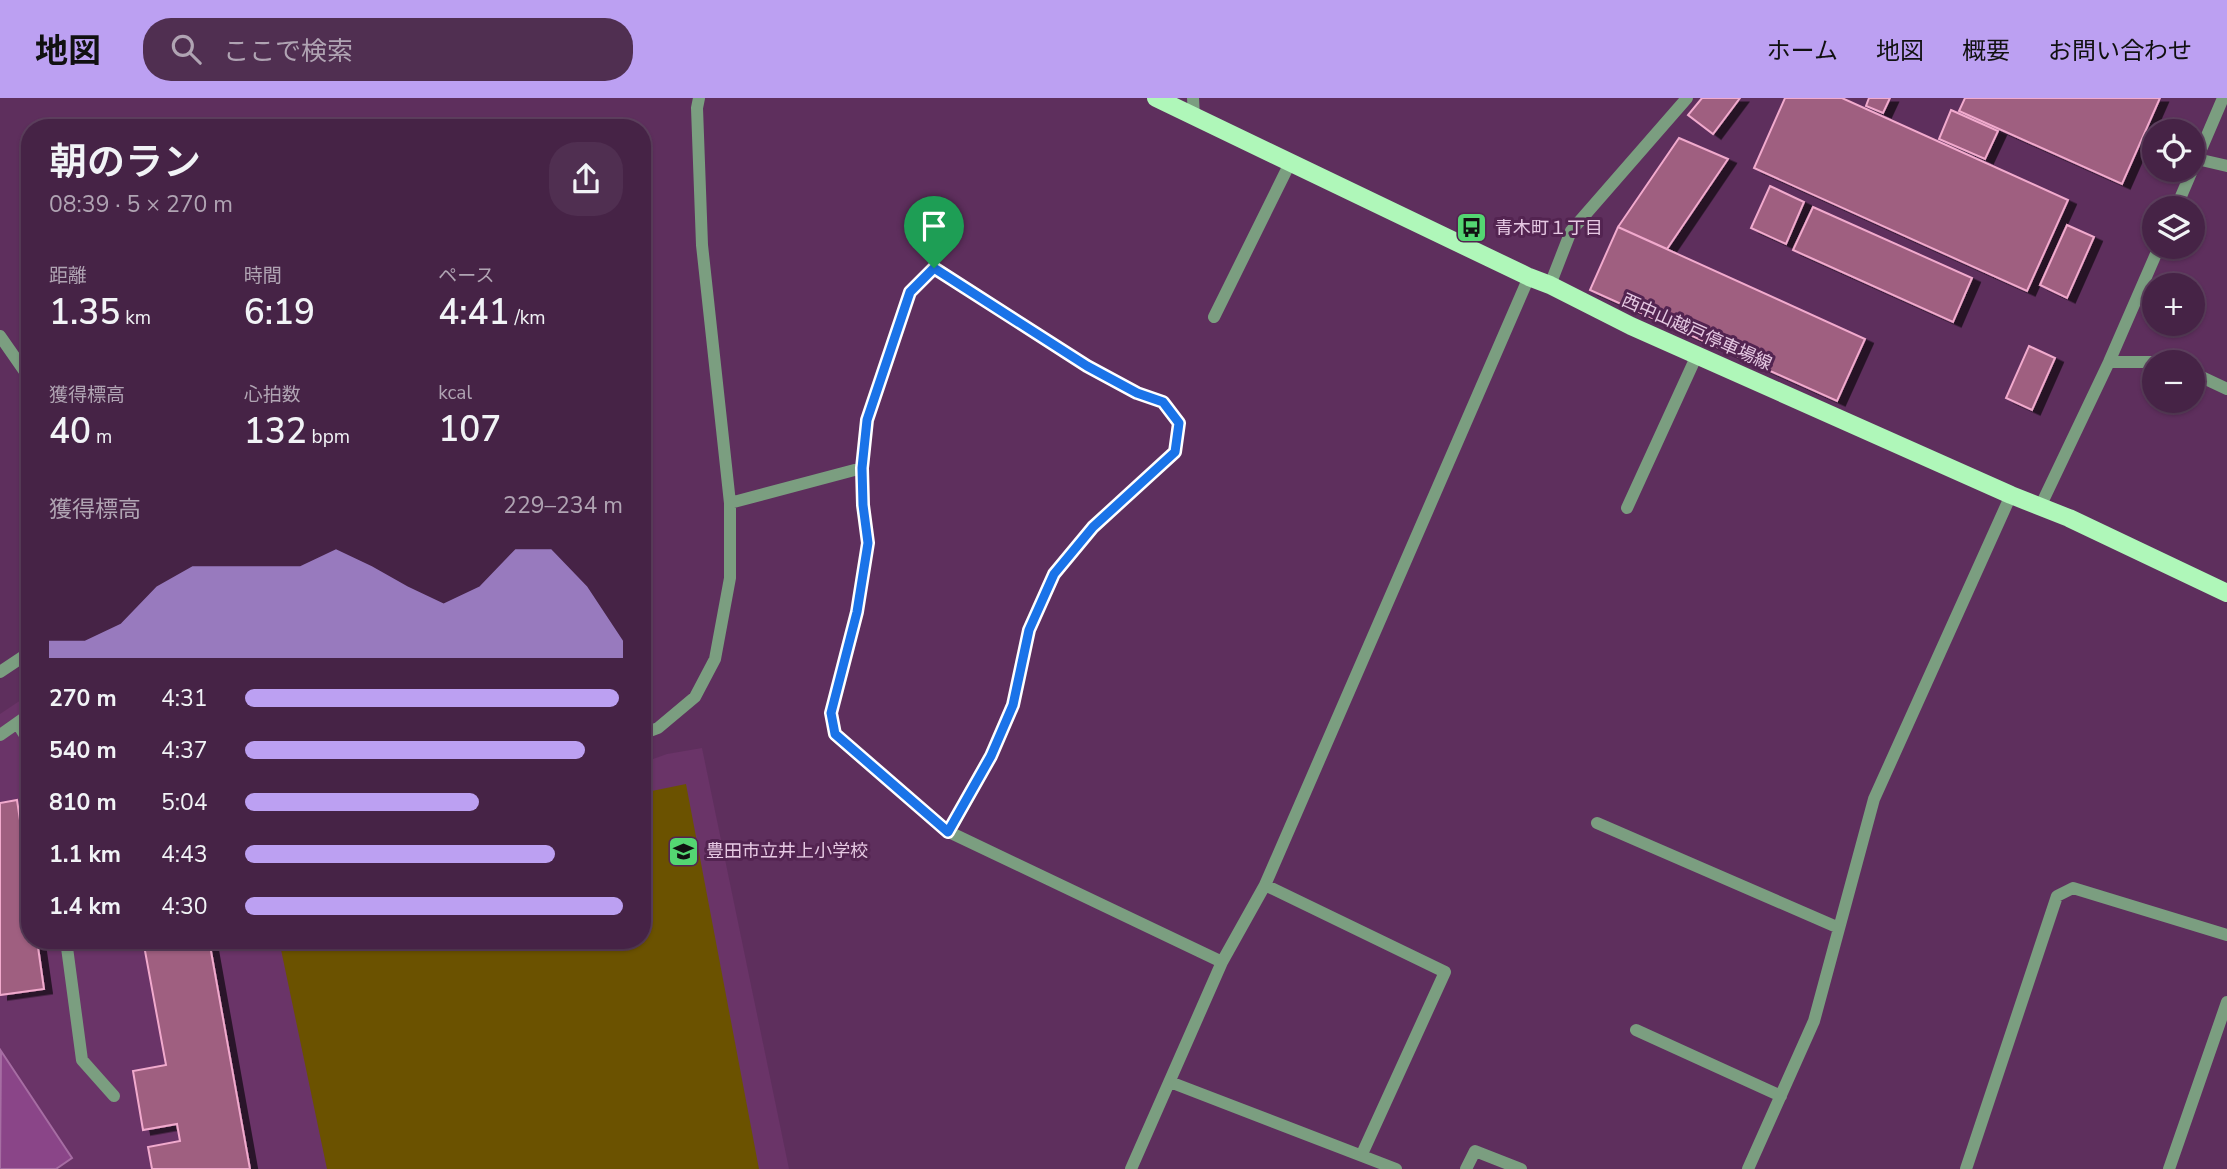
<!DOCTYPE html>
<html lang="ja">
<meta charset="utf-8">
<style>
body{margin:0;font-family:"Nunito Sans","Noto Sans JP",sans-serif;background:#502f51;color:#f1f3f6;height:100vh;display:flex;flex-direction:column;font-size:26px;white-space:nowrap}
*{box-sizing:border-box;margin:0}
p{font-size:23px;color:#b0a4b3}
.icon{flex:none;width:38px;height:38px;fill:none;stroke:currentColor;stroke-width:2;stroke-linecap:round;stroke-linejoin:round}
.map{position:relative;flex:1;overflow:hidden}
.drawer{position:absolute;left:21px;top:21px;width:630px;height:830px;display:flex;flex-direction:column;background:#462346;border-radius:28px;box-shadow:0 2px 5px #0004,0 0 0 2px #5e405f}
.drawer>*{flex:none}
.controls{position:absolute;left:2142px;top:21px;display:grid;gap:14px}
.controls a{display:grid;place-items:center;width:63px;height:63px;border-radius:50%;background:#462346;box-shadow:0 2px 5px #0004,0 0 0 2px #5e405f;font-size:35px}
.pin{position:absolute;display:grid;place-items:center;width:60px;height:60px;color:#fff;margin:-72px -30px;border-radius:50% 50% 50% 0;rotate:-45deg;box-shadow:0 0 7px #0007}
.pin .icon{rotate:45deg}
.round{display:grid;place-items:center;flex:none;width:74px;height:74px;border-radius:28px;background:#502f51}
.overview{display:flex;align-items:center;justify-content:space-between;height:119px;padding:0 28px}
h1{font-size:38px;font-weight:600;line-height:52px}
.metrics{display:grid;grid-template-columns:repeat(3,1fr);gap:10px;height:119px;padding:7px 28px}
.metrics div{display:grid;align-content:center}
.metrics b{font-size:35px;font-weight:600}
.metrics small{font-size:19px;font-weight:400}
.metrics p{font-size:19px}
.chart{height:196px;padding:14px 28px}
.chart p{display:flex;justify-content:space-between}
.chart svg{width:100%;height:126px;margin-top:7px;fill:#bca0f2;opacity:.7}
ul{padding:0 28px;list-style:none;font-size:23px}
li{display:grid;grid-template-columns:112px 84px 1fr;align-items:center;height:52px}
li i{height:18px;border-radius:9px;background:#bca0f2}
header{display:flex;align-items:center;gap:42px;box-sizing:border-box;height:98px;padding:0 35px;background:#bca0f2;color:#111}
header strong{font-size:33px}
nav{display:flex;gap:38px;margin-inline-start:auto;font-size:24px}
.search{width:490px;height:63px;background:#502f51;display:flex;align-items:center;gap:18px;box-sizing:border-box;padding:0 24px;border-radius:28px;color:#b0a4b3;font-size:26px}
.map>svg:first-child{display:block}
</style>
<header>
<strong>地図</strong>
<div class="search"><svg class="icon" aria-label="search" viewBox="0 0 24 24"><circle cx="10" cy="10" r="6"/><path d="M15 15l6 6"/></svg>ここで検索</div>
<nav><a>ホーム</a><a>地図</a><a>概要</a><a>お問い合わせ</a></nav>
</header>
<div class="map">
<svg width="2227" height="1071" viewBox="0 0 2227 1071">
<defs>
<filter id="shadow"><feDropShadow dx="8" dy="4.5" stdDeviation="0" flood-color="#0009"/></filter>
</defs>
<rect width="100%" height="100%" fill="#5e2f5d"/>
<path fill="#6a3468" d="M30 596V842H642V665L667 656 702 650 789 1071H0V616Z"/>
<path fill="#6b5200" d="M686 686 759 1071H327L279 842H642V695Z"/>
<path fill="#8a4588" stroke="#a66da3" stroke-width="2" d="M1 953 72 1060 56 1071H0Z"/>
<path fill="#9f5e80" stroke="#f1aacd" stroke-width="2" filter="url(#shadow)" d="M1702 0H1740L1713 36 1688 17Z
M1785 0H1842L2068 102 2027 193 1754 70Z
M1869 0H1890L1883 15 1866 8Z
M1965 0H2160L2122 86 1959 13Z
M1951 12 1998 33 1985 61 1939 41Z
M1679 40 1728 61 1667 151 1618 129Z
M1770 88 1804 104 1786 146 1751 130Z
M1813 109 1972 180 1953 224 1793 152Z
M2067 127 2094 139 2067 200 2040 187Z
M1618 129 1865 241 1837 303 1590 192Z
M2029 248 2055 260 2032 312 2006 300Z
M17 702 30 790V842H37L44 891 0 897V705Z
M143 842H209L250 1071H152L148 1049 180 1043 177 1026 143 1032 133 973 166 967Z"/>
<g fill="none" stroke-linecap="round" stroke-linejoin="round">
<path stroke="#7b9e80" stroke-width="12" d="M1193 0 1194 19
M2197 61 2227 68
M2176 110 2223 0
M1550 187 1571 133 1687 0
M1214 219 1290 65
M0 238 30 281
M2109 264H2169
M2193 275 2227 291
M730 405 862 370
M2040 409 2109 264 2159 149
M1627 410 1697 257
M0 574 30 554
M17 625 30 645
M642 636 658 630 695 599 715 561 730 480V405L702 147 697 10 699 0
M0 637 30 616
M1597 725 1839 830
M949 734 835 637 831 615 857 514 868 445 863 407 862 370 867 322 910 194 935 170 1087 268 1137 295 1163 304 1179 325 1175 354 1093 429 1054 476 1029 532 1013 606 991 658 949 734 1222 864
M1265 787 1445 874 1362 1056
M66 842 82 962 114 998
M1636 932 1781 998
M1170 984 1396 1071
M1131 1071 1222 864 1265 787 1529 179
M1466 1071 1475 1053 1521 1071
M1748 1071 1814 923 1874 701 2011 397
M1966 1071 2057 798 2073 790 2227 837
M2169 1071 2227 904"/>
<path stroke="#aff7b9" stroke-width="18" d="M1156 0 1529 179 1550 187 1631 228 2011 397 2069 420 2227 495"/>
</g>
<g fill="none" stroke-linecap="round" stroke-linejoin="round">
<defs>
<path id="route" d="M934 170 1087 268 1137 295 1163 304 1179 325 1175 354 1093 429 1054 476 1029 532 1013 607 991 658 948 734 835 636 831 615 857 514 868 445 863 407 862 370 867 322 910 194Z"/>
</defs>
<use href="#route" stroke="#fff" stroke-width="14"/>
<use href="#route" stroke="#1a73e8" stroke-width="9"/>
</g>
<defs>
<symbol id="bus-square" viewBox="-11 -11 22 22"><rect x="-9" y="-9" width="18" height="18" rx="4" fill="#54d672" stroke="#532451"/><path d="M-5-6H5V4H4V6H2V4H-2V6H-4V4H-5ZM-3.5-4V0h7V-4ZM-3.5 1.2v1.5H-2V1.2ZM2 1.2v1.5H3.5V1.2Z" fill="#111"/></symbol>
<symbol id="school-square" viewBox="-11 -11 22 22"><rect x="-9" y="-9" width="18" height="18" rx="4" fill="#54d672" stroke="#532451"/><path d="M0-5L7-2L0 1L-7-2ZM-4 1L0 2.5L4 1V4Q0 6-4 4Z" fill="#111"/></symbol>
</defs>
<g fill-rule="evenodd">
<use href="#bus-square" x="1454" y="112" width="35" height="35"/>
<use href="#school-square" x="666" y="736" width="35" height="35"/>
</g>
<g text-anchor="middle" dominant-baseline="central" stroke-width="6" stroke-linejoin="round" paint-order="stroke">
<g font-size="18" fill="#e6c9e3" stroke="#532451" text-anchor="start">
<text x="1495" y="130">青木町１丁目</text>
<text x="706" y="753">豊田市立井上小学校</text>
</g>
<g font-size="18" fill="#e6c9e3" stroke="#532451">
<text transform="translate(1697 234) rotate(24)">西中山越戸停車場線</text>
</g>
</g>
</svg>
<div class="controls">
<a><svg class="icon" aria-label="locate" viewBox="0 0 24 24"><circle cx="12" cy="12" r="6"/><path d="M12 2v4M12 18v4M2 12h4M18 12h4"/></svg></a>
<a><svg class="icon" aria-label="layers" viewBox="0 0 24 24"><path d="M12 4l9 5-9 5-9-5zM3 14l9 5 9-5"/></svg></a>
<a>+</a>
<a>−</a>
</div>
<div class="pin" style="left:934px;top:170px;background:#1e9e55"><svg class="icon" aria-label="arrive" viewBox="0 0 24 24"><path d="M6 21V4h12l-3 4 3 4H6"/></svg></div>
<section class="drawer">
<div class="overview"><div><h1>朝のラン</h1><p>08:39 · 5 × 270 m</p></div><a class="round"><svg class="icon" aria-label="share" viewBox="0 0 24 24"><path d="M12 15V3M7 8l5-5 5 5M5 13v7h14v-7"/></svg></a></div>
<div class="metrics">
<div><p>距離</p><b>1.35<small> km</small></b></div>
<div><p>時間</p><b>6:19</b></div>
<div><p>ペース</p><b>4:41<small> /km</small></b></div>
</div>
<div class="metrics">
<div><p>獲得標高</p><b>40<small> m</small></b></div>
<div><p>心拍数</p><b>132<small> bpm</small></b></div>
<div><p>kcal</p><b>107</b></div>
</div>
<div class="chart"><p><span>獲得標高</span>229–234 m</p>
<svg viewBox="0 0 160 44" preserveAspectRatio="none"><path d="M0 44V38L10 38L20 32L30 19L40 12L50 12L60 12L70 12L80 6L90 12L100 19L110 25L120 19L130 6L140 6L150 19L160 38V44z"/></svg>
</div>
<ul>
<li><b>270 m</b>4:31<i style="width:99%"></i></li>
<li><b>540 m</b>4:37<i style="width:90%"></i></li>
<li><b>810 m</b>5:04<i style="width:62%"></i></li>
<li><b>1.1 km</b>4:43<i style="width:82%"></i></li>
<li><b>1.4 km</b>4:30<i style="width:100%"></i></li>
</ul>
</section>
</div>
